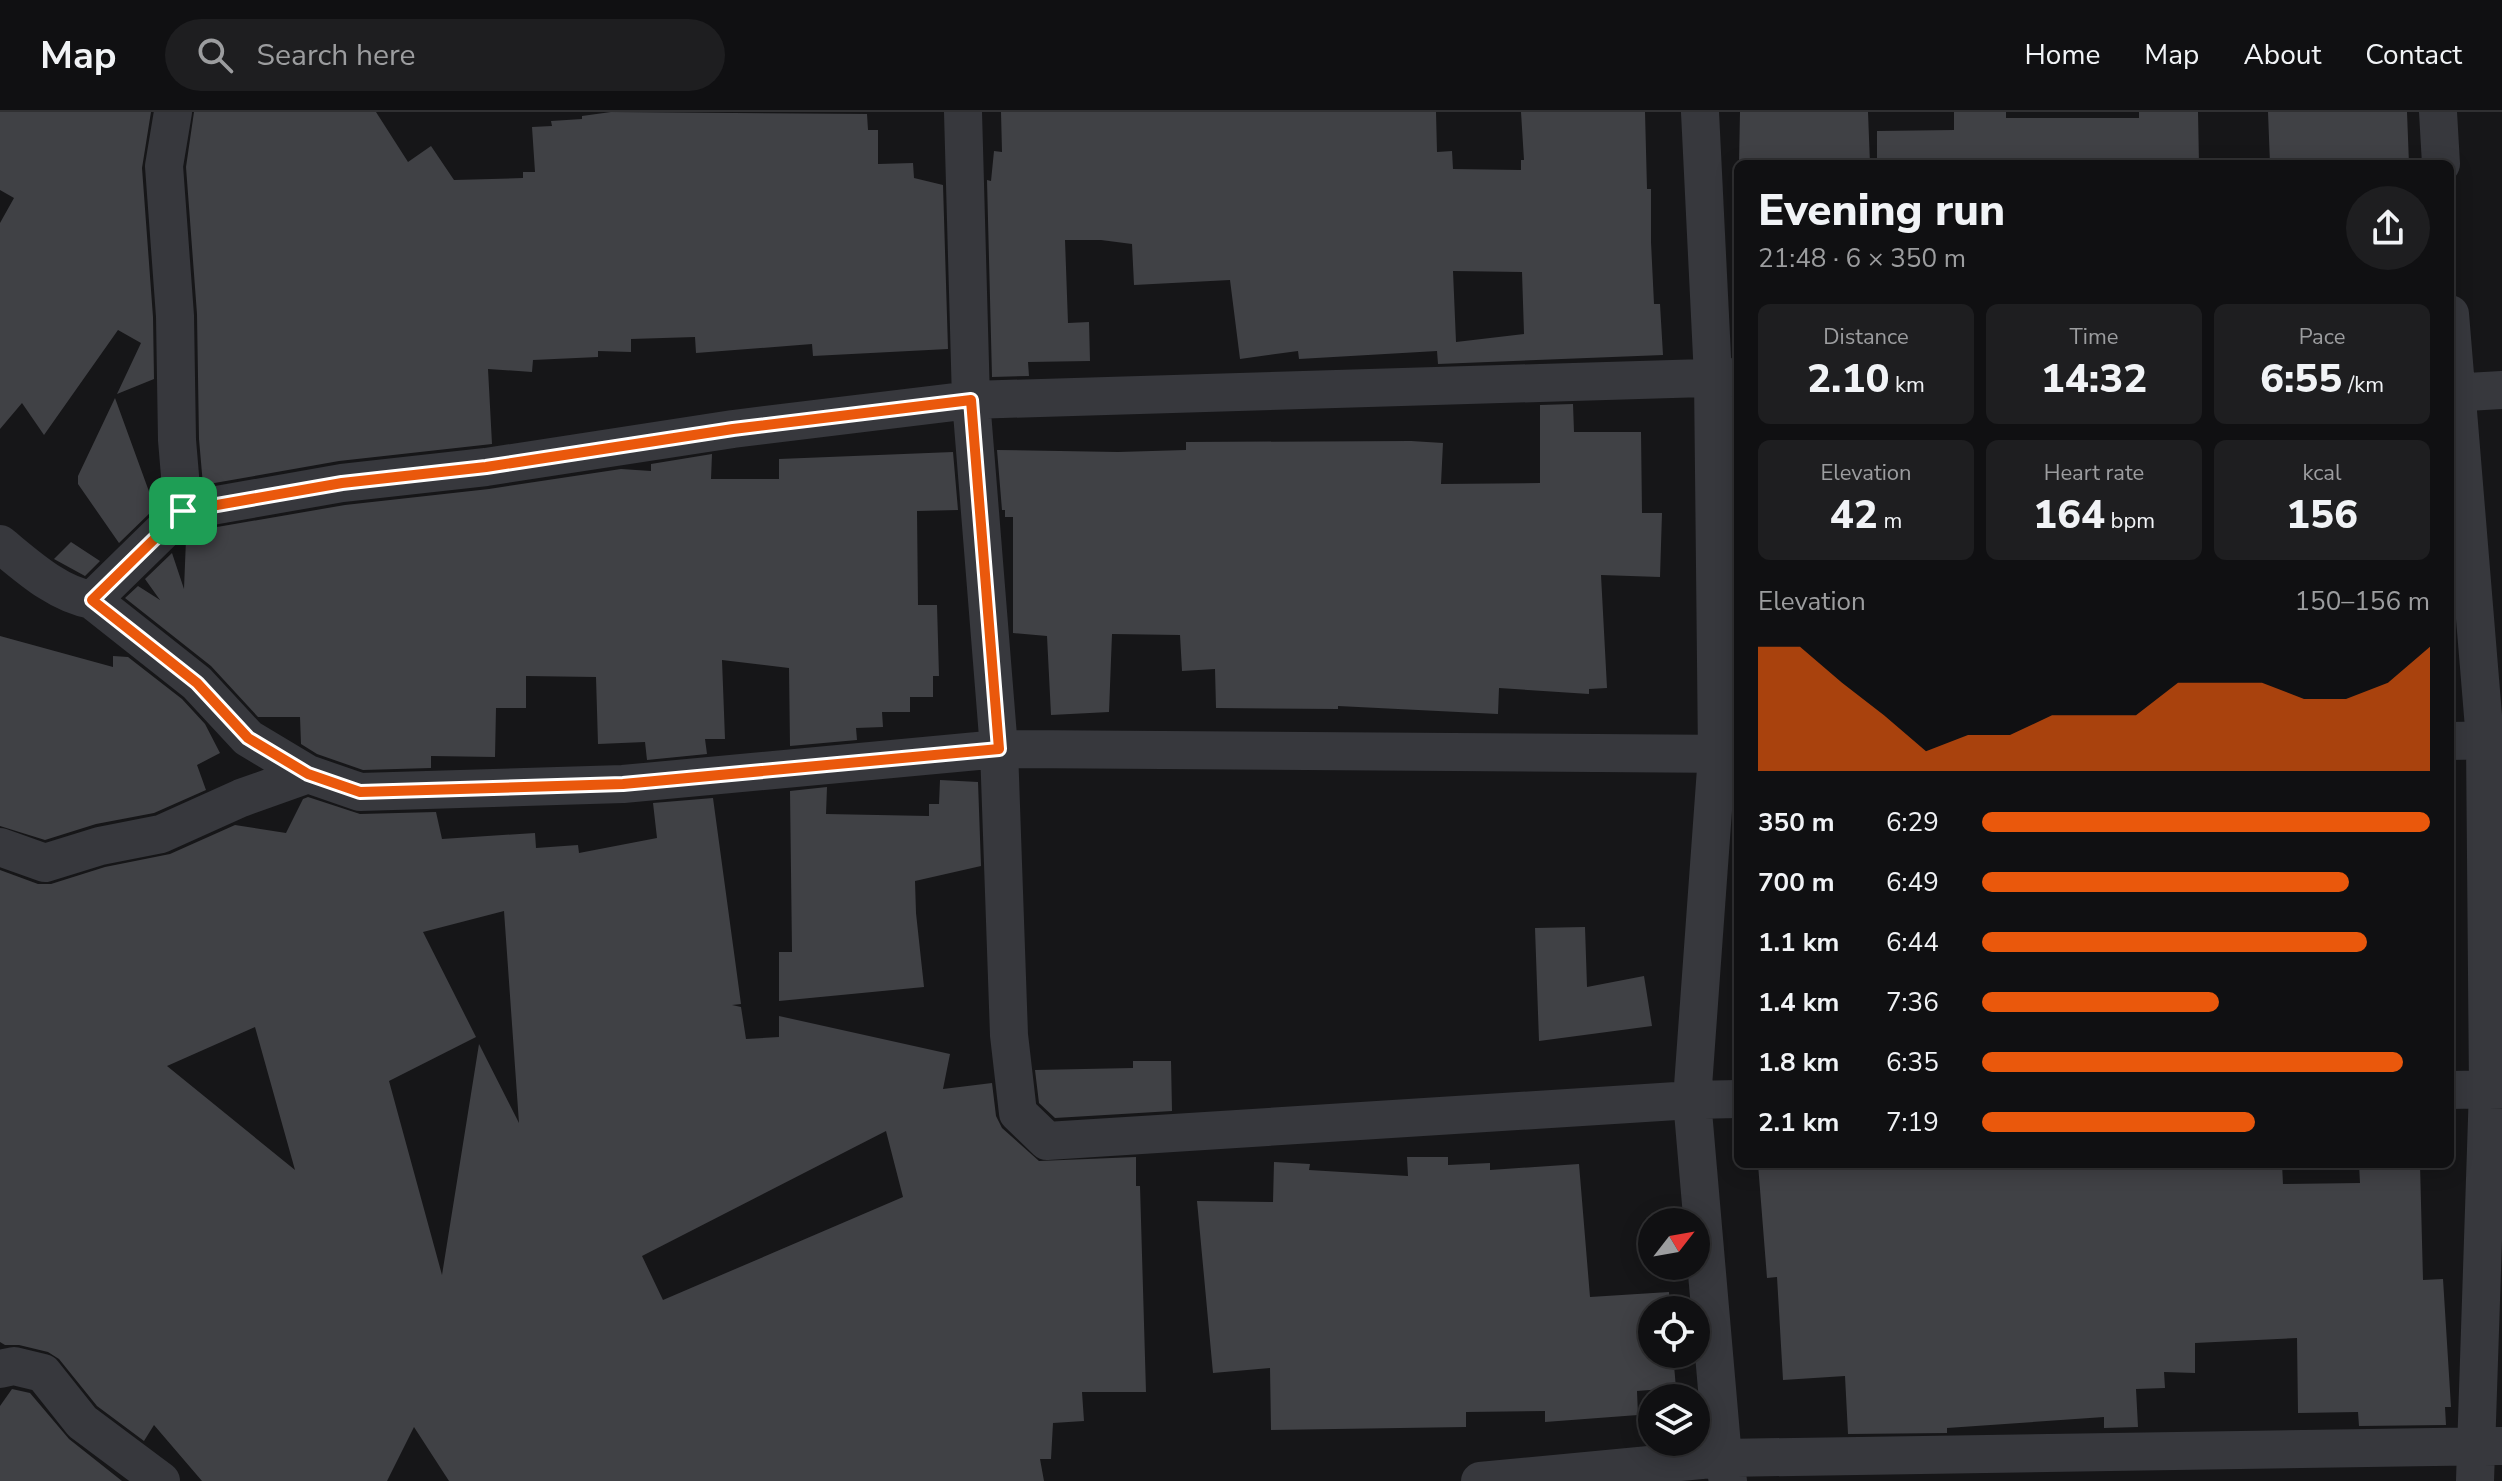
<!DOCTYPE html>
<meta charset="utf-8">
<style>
body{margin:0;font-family:"Nunito Sans",sans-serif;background:#1e1e20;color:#f1f3f6;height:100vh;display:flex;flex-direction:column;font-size:30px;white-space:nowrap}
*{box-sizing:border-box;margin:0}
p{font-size:26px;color:#9c9d9f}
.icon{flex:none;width:44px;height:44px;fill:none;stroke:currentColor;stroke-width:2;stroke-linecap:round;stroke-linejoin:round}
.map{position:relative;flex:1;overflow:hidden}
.details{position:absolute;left:1734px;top:48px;width:720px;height:1008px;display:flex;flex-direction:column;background:#101012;border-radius:12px;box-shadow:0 4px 20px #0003,0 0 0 2px #303032}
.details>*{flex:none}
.needle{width:52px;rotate:59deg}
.fabs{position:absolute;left:1638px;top:1096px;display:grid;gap:16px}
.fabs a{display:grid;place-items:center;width:72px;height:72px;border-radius:50%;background:#101012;box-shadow:0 4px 20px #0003,0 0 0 2px #303032;font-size:40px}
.pin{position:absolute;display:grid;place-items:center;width:68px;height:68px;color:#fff;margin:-34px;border-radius:16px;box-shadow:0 4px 12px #0006}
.round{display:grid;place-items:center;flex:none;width:84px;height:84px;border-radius:42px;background:#1e1e20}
.summary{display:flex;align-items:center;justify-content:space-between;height:136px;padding:0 24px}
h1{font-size:44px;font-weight:800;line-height:60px}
.stats{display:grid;grid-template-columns:repeat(3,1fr);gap:12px;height:136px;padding:8px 24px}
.stats div{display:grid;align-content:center;border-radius:12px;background:#1e1e20;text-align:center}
.stats b{font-size:40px;font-weight:800}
.stats small{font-size:22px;font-weight:400}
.stats p{font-size:22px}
.chart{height:224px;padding:16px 24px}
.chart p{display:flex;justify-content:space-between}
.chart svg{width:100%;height:144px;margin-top:8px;fill:#ea580c;opacity:.7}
ul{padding:0 24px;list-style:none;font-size:26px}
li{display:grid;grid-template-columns:128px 96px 1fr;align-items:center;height:60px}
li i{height:20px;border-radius:10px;background:#ea580c}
header{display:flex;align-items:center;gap:48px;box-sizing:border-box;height:112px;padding:0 40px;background:#101012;border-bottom:2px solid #303032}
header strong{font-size:38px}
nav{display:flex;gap:44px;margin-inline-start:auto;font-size:28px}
.search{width:560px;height:72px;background:#1e1e20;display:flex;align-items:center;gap:20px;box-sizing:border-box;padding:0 28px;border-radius:44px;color:#9c9d9f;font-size:30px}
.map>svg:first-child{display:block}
</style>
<header>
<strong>Map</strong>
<div class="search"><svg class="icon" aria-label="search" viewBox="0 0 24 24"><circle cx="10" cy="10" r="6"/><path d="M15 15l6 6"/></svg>Search here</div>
<nav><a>Home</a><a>Map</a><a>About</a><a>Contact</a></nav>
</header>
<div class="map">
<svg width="2502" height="1369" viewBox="0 0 2502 1369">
<rect width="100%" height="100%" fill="#161618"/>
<path fill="#404145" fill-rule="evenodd" d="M0 0H151L142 56 153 205 154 267 117 282 141 231 118 218 44 323 22 291 0 317V111L14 86 0 78Z
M194 0H376L408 50 431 34 454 68 523 66V60H535L532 15 552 14 551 9 582 7V4L611 0 867 2 868 18H878V52L913 51 914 66 943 73 948 237 813 244 812 232 696 241 695 225 631 227V240L598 239V245L533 248 532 260 488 257 492 332 339 349 203 373 199 327 197 202 186 55Z
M1001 0H1436L1437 40 1452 39 1453 57 1521 58V48H1524L1521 0H1645L1647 77H1651V130L1654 192H1660L1663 243 1438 252 1437 239 1299 247 1298 239 1240 247 1230 168 1134 173 1132 132 1101 128H1065L1068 211 1089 210 1090 249 1028 250 1029 264 992 265 987 68 991 69 994 39 1002 40ZM1453 159 1522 160 1524 222 1456 230Z
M1740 0H1868L1870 52H1739Z
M1954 0H2006V6H2139V0H2198L2199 52 1877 51V19L1954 18Z
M2268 0H2407L2409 52H2270Z
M115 286 155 396 119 431 78 372V364Z
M1573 292 1574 320H1641L1642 401H1662L1660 465 1601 463 1607 576 1589 577V582L1499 576 1498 602 1338 594V597L1216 596 1215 557 1182 559 1180 523 1112 522 1109 600 1051 603 1047 524 1013 521V405H1005V398H1002L997 338 1118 340 1186 338V330L1411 329 1443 331 1441 372 1540 371V293Z
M953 340 958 398 917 399 918 493H937L939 564H933V585H910V600H882L883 615 856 616 857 628 790 634 789 556 722 548 725 627H705L707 642 647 648 645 630 598 632 596 565 526 564V596H496L495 645 431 644V656L363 658 317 642 301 632 300 605H258L211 554 125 486 138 474 160 488 145 467 172 441 184 477 186 427 194 419 345 393 489 377 621 357 651 359V352L712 342 711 367H779V347Z
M71 430 100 449 85 464 54 447Z
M0 524 113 555V544L128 545 182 587 205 612 220 641 197 653 206 678 154 701 96 712 45 728 0 714Z
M940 668 978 670 981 754 915 769 916 801 924 875 779 889V840H792L790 679 827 675 826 702 929 704V692H939Z
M308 685 360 702 436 700 442 727 535 721 536 736 578 733 579 741 657 726 653 691 713 686 741 892 732 893 741 895 746 927 779 925V904L950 942 943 977 992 971 996 1004 1002 1016 1039 1049 1136 1045V1074H1140L1146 1280H1082L1084 1309 1053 1311 1051 1347H1040L1044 1369H449L414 1315 387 1369H202L154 1313 144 1329 97 1294 59 1247 48 1240 19 1233H5L0 1230V758L38 772H51L105 755 170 742 235 713 286 721 303 687ZM504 799 519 1011 479 932 442 1163 389 969 476 925 423 820ZM255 915 295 1058 167 954ZM886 1019 903 1085 663 1188 642 1144Z
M1585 815 1587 875 1644 864 1652 914 1539 929 1535 816Z
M1133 949H1171L1172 999 1055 1006 1039 991 1035 958 1133 956Z
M1407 1045H1448V1053L1490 1051V1058L1579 1052 1590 1185 1669 1180 1670 1198H1652V1242H1673L1676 1276 1637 1279 1638 1303 1545 1310V1299L1466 1300V1315L1271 1318 1270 1256 1213 1261 1197 1089 1273 1090 1274 1050 1310 1052 1309 1058 1408 1064Z
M1758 1052H2282L2283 1072 2360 1071 2359 1052H2420L2423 1168 2443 1167 2451 1295H2445L2446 1313 2359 1314 2358 1300 2298 1301 2297 1226 2195 1231V1261L2164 1260 2165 1276 2136 1277 2138 1315 2104 1316V1305L1947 1316V1321L1848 1322 1845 1264 1783 1268 1777 1165 1767 1166Z
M12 1277 30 1281 69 1327 122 1369H0V1294Z"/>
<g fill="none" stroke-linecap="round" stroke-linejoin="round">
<path stroke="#37383d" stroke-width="38" d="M963 0 971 288 999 637 1009 923 1018 1001 1047 1029 1692 988 1738 987
M1700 0 1713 265 1717 643 1692 988 1723 1346 1728 1369
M2438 0 2441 52
M2450 202 2485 628 2488 977 2475 1369
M2450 281 2502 278
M183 399 342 371 486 355 733 317 971 288 1738 265
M0 432C27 454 57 482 92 488L197 571 248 626 308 662 360 680 623 672 999 637 1738 642
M92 488 183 399 177 328 175 204 164 54 173 0
M2450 629 2502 628
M0 735 45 751 100 734 161 722 241 686 308 662
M2450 978 2502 977
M0 1257 14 1254 43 1261 82 1310 161 1369
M1480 1369 1723 1346 2500 1334"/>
</g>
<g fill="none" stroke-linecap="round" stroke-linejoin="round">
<defs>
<path id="route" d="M971 288 999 637 623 672 360 680 308 662 248 626 197 571 92 488 183 399 342 371 486 355 733 317Z"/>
</defs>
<use href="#route" stroke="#fff" stroke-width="16"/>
<use href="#route" stroke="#ea580c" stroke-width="10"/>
</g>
</svg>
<div class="fabs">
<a><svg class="needle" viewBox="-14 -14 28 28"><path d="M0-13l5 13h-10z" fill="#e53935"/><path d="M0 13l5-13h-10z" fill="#9c9d9f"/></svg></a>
<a><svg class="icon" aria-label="locate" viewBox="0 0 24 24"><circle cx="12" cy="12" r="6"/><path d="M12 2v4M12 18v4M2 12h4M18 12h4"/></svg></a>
<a><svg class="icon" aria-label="layers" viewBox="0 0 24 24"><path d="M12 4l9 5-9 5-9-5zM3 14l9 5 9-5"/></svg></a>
</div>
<div class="pin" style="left:183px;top:399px;background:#1e9e55"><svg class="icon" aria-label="arrive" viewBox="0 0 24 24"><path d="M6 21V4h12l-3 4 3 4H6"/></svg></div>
<section class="details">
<div class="summary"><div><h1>Evening run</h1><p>21:48 · 6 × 350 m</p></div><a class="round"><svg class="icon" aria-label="share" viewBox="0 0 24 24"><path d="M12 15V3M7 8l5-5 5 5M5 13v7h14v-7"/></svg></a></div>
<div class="stats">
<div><p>Distance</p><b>2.10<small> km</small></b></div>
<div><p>Time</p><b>14:32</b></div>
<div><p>Pace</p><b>6:55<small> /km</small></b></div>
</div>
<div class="stats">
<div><p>Elevation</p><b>42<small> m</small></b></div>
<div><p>Heart rate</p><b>164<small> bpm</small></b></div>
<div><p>kcal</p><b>156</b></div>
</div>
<div class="chart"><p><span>Elevation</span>150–156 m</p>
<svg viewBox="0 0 160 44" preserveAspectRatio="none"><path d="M0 44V6L10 6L20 17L30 27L40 38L50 33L60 33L70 27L80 27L90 27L100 17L110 17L120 17L130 22L140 22L150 17L160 6V44z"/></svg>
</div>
<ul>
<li><b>350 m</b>6:29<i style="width:100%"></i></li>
<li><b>700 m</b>6:49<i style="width:82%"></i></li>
<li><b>1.1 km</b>6:44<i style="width:86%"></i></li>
<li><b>1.4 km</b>7:36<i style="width:53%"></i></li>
<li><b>1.8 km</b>6:35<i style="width:94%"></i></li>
<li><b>2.1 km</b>7:19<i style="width:61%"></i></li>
</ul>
</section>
</div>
